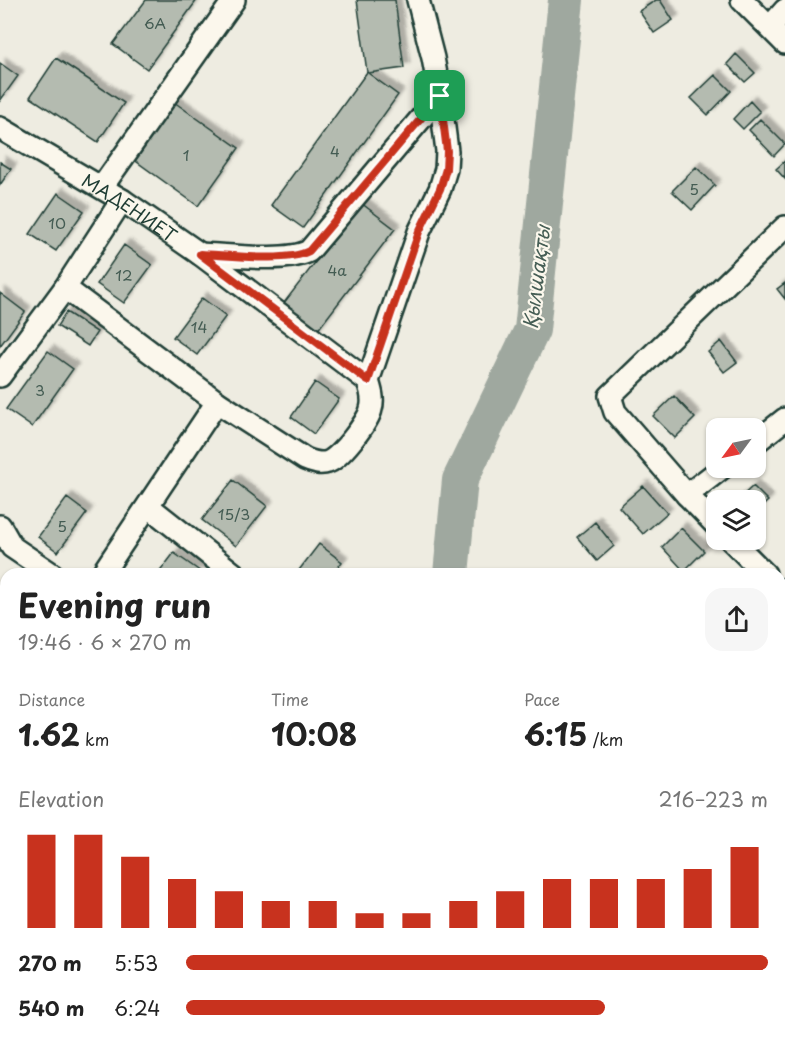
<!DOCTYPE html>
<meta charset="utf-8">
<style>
body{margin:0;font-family:"Playpen Sans",sans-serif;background:#f6f6f6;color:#222;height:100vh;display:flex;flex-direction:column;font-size:22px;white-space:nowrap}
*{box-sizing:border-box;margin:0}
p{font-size:20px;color:#767676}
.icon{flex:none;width:33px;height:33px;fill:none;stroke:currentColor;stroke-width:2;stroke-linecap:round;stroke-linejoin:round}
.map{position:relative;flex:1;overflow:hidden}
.sheet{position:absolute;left:0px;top:568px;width:786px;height:476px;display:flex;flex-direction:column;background:#fff;border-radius:18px 18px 0 0;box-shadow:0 2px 4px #0004}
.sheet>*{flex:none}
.needle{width:39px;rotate:237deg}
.controls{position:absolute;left:706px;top:418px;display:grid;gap:12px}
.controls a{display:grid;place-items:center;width:60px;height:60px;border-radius:12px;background:#fff;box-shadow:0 2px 4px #0004;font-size:30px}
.pin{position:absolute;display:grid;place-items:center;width:51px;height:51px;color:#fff;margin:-26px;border-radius:12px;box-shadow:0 3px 9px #0006}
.round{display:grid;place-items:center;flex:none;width:63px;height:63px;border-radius:18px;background:#f6f6f6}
.overview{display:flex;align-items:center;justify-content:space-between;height:102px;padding:0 18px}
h1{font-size:33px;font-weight:700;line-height:45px}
.stats{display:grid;grid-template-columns:repeat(3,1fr);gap:9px;height:102px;padding:6px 18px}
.stats div{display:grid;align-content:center}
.stats b{font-size:30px;font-weight:700}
.stats small{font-size:16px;font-weight:400}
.stats p{font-size:16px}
.chart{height:168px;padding:12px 18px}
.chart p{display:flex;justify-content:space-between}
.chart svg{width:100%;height:108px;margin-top:6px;stroke:#c8321e;stroke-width:6}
ul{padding:0 18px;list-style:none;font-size:20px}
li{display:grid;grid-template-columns:96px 72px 1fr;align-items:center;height:45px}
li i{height:15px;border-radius:8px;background:#c8321e}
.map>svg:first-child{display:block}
</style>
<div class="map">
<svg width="785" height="1043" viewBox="0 0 785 1043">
<defs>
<filter id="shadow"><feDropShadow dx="5.5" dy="-5.5" stdDeviation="1.5" flood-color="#0004"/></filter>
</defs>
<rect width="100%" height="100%" fill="#eeece1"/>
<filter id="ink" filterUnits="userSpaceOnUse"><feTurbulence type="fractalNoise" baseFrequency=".0167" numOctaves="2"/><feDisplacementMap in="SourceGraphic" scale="12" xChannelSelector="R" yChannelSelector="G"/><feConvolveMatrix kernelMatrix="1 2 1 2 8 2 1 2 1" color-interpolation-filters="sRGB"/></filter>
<g filter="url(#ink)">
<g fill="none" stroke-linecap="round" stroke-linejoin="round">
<path stroke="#9fa89f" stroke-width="36" d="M451 574 460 480 532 330 566 0
M539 1043V1038"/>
</g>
<path fill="#b4bbb0" stroke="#1f3d34" stroke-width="1.5" filter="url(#shadow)" d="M146 0H197L147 69 113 44Z
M357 0H395L404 68 368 73 398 95 303 228 271 205 367 72Z
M656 0H660L673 20 654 33 639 11Z
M736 54 755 73 745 82 727 64Z
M56 58 124 103 98 142 30 97Z
M0 63 18 76 0 101Z
M715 75 731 91 708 115 691 98Z
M750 101 760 112 743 129 733 119Z
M174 102 239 148 198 206 133 159Z
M760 119 785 144 774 156 749 130Z
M785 161V179L776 169Z
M0 162 11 169 0 185Z
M696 167 715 185 692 210 672 191Z
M58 193 84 211 56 251 30 234Z
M361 203 395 229 314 335 280 308Z
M124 245 152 265 124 303 97 284Z
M785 283V299L777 289Z
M0 293 25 312 0 346Z
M202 298 226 316 197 355 173 337Z
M66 312 97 332 88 346 57 326Z
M721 341 737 362 724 372 708 352Z
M48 351 73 369 32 427 6 409Z
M315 382 339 399 314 434 291 417Z
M674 396 695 418 675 438 653 416Z
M233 480 267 506 236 546 202 520Z
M643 486 667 513 643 534 619 507Z
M753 486 768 501 756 512V501H737Z
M67 498 87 513 58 552 38 537Z
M595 522 614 546 597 561 577 537Z
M681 528 704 551 684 571 662 547Z
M319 544 342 562 333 574H296Z
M174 553 204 574H158Z
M785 638V680L782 683 780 682V643Z
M0 769H6V821H0Z
M780 973 785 978V997L780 1002Z
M127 1038H166V1039L157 1040V1043H147V1039L127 1041Z
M63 1039V1043H26V1042Z"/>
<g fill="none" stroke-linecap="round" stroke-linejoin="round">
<defs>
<g id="minor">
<path d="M742 0 785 43"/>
<path d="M770 27 785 10"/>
<path id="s1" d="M0 128 122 200 200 254 368 381"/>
<path d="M102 187 234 0"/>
<path d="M122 200 65 288 217 402 305 459C313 462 320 465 328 462 339 459 369 421 371 409 374 400 371 390 368 381L419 232 440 189 446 169 447 151 440 96 433 58 418 0"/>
<path d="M200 254C227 255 287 263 309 251L440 96"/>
<path d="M0 376 65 288"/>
<path d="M756 442 785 419"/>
<path d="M687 495 722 468"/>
<path d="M148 506 234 574"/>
<path d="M0 526 12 547 52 574"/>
<path d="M717 526 687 495 615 412 610 396 785 227"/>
<path d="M731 540 765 574"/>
<path d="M102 574 217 402"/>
<path d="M780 590 785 595"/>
<path d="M0 696 6 689"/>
<path d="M780 761 785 756"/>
<path d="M0 835H6"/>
<path d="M744 1038 748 1043"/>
</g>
</defs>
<use href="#minor" stroke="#1f3d34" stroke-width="26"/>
<use href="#minor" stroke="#fbf7ec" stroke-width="21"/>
</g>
</g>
<g fill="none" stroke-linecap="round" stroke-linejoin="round" filter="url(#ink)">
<defs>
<path id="route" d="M440 96 447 151 446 169 440 189 419 232 368 381 200 254C227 255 287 263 309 251Z"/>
</defs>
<use href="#route" stroke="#fff" stroke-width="12"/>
<use href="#route" stroke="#c8321e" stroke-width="8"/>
</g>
<g text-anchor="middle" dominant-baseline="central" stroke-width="4.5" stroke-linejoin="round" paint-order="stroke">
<g font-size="15" fill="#445c53">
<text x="155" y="22">6А</text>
<text x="335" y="150">4</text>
<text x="186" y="154">1</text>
<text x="694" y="188">5</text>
<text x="57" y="222">10</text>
<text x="337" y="269">4а</text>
<text x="124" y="274">12</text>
<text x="199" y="326">14</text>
<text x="40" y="389">3</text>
<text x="234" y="513">15/3</text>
<text x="62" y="525">5</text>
</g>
<g font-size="18" fill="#1f3d34" stroke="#fbf7ec">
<text stroke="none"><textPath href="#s1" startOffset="152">МАДЕНИЕТ</textPath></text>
</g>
<g font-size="20" font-style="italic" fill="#455d54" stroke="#fbf7ec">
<text transform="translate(536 277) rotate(-83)">Қылшақты</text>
</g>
</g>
</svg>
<div class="controls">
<a><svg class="needle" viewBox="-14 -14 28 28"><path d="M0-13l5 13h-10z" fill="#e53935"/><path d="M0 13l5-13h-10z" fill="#767676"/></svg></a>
<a><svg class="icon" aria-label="layers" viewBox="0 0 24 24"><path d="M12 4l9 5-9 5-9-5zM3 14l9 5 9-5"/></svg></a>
</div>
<div class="pin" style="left:440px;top:96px;background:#1e9e55"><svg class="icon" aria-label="arrive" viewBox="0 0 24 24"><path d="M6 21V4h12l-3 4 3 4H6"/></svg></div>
<section class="sheet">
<div class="overview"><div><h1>Evening run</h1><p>19:46 · 6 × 270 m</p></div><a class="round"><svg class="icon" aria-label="share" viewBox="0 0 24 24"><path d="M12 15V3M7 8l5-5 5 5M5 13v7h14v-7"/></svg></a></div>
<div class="stats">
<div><p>Distance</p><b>1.62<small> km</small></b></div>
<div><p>Time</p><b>10:08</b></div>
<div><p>Pace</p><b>6:15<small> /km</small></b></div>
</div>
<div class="chart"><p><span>Elevation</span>216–223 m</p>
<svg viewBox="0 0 160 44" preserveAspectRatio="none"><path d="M5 44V6M15 44V6M25 44V15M35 44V24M45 44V29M55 44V33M65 44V33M75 44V38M85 44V38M95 44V33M105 44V29M115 44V24M125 44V24M135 44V24M145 44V20M155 44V11"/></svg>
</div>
<ul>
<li><b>270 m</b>5:53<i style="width:100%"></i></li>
<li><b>540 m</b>6:24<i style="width:72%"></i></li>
</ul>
</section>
</div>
